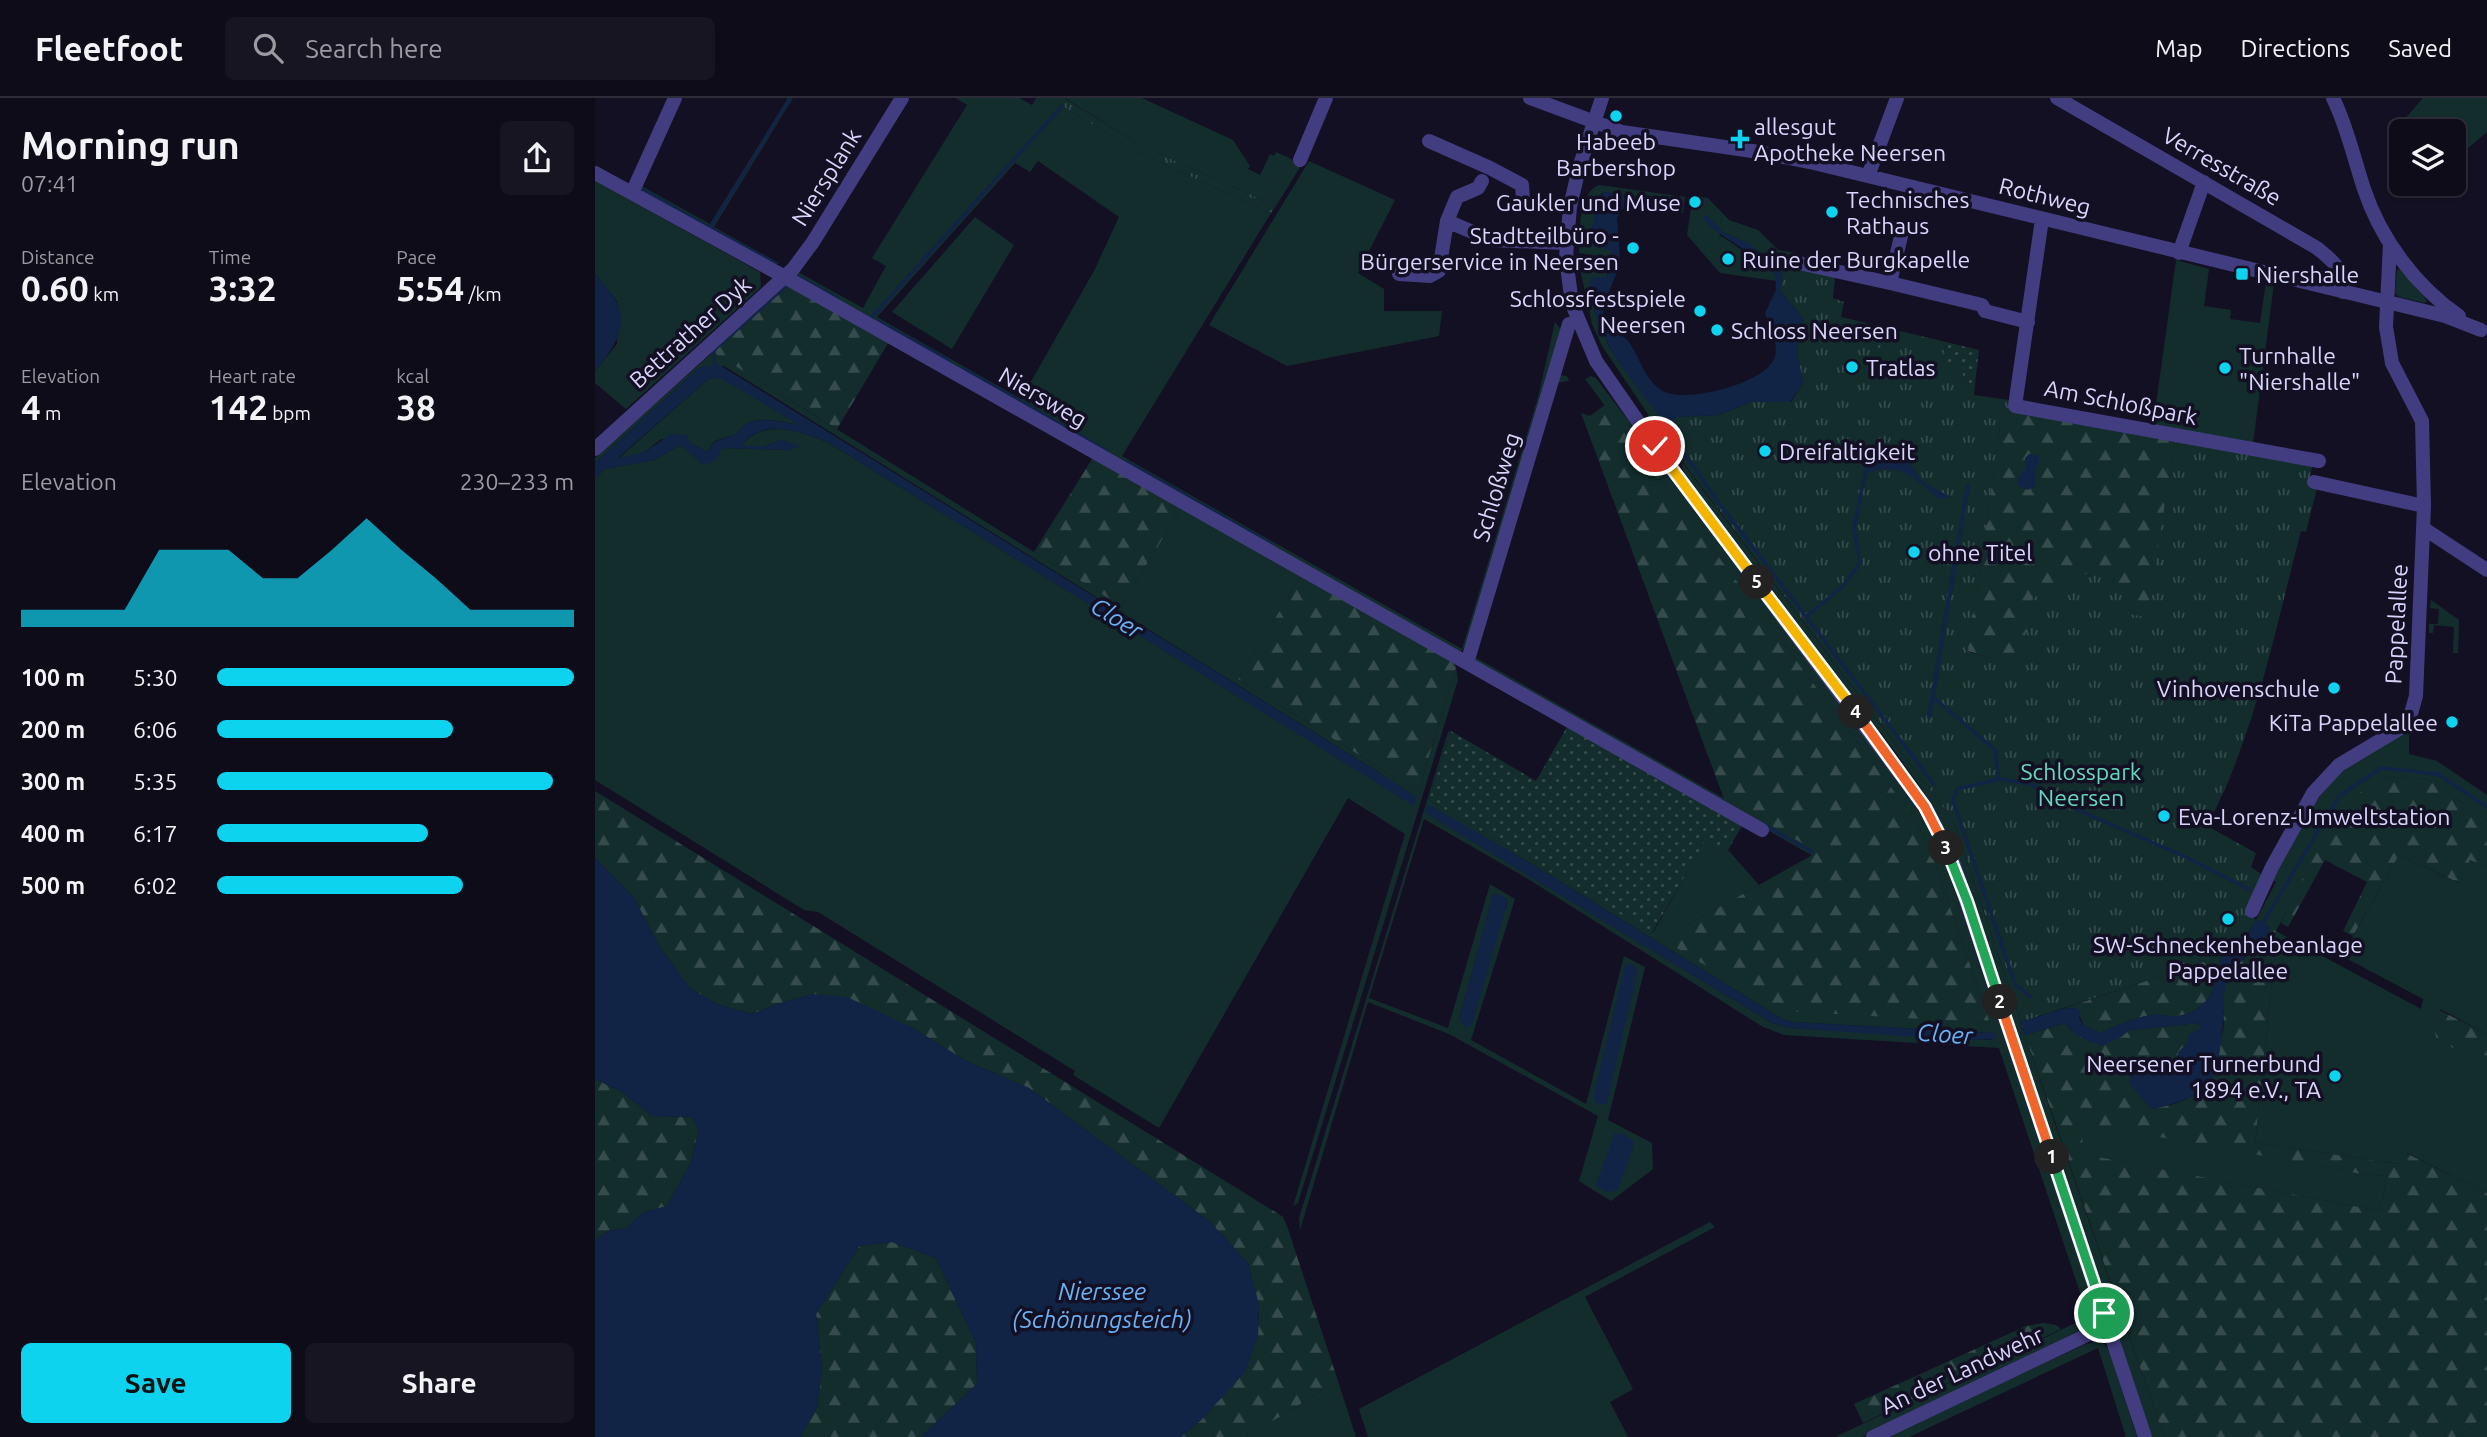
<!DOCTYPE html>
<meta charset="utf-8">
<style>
body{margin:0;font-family:Ubuntu,sans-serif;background:#181523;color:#f1f3f6;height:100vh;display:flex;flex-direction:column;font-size:26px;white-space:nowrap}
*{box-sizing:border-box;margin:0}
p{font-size:23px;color:#9b9ba2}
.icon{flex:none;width:38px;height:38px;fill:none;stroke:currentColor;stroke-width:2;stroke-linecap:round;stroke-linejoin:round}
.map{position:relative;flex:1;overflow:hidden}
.panel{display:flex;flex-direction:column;background:#0f0c1a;width:595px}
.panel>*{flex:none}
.fabs{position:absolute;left:1794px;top:21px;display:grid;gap:14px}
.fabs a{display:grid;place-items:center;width:77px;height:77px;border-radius:10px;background:#0f0c1a;box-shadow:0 2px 5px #0004,0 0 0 2px #2f2c39;font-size:35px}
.pin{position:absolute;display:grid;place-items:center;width:60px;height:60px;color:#fff;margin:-30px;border:4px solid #fff;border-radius:50%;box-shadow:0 2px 7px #0007}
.km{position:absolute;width:35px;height:35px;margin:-18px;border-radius:50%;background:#222;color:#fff;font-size:19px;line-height:35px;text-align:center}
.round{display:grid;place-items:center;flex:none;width:74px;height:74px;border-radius:10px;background:#181523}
.summary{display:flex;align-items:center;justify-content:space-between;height:119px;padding:0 21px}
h1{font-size:38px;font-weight:700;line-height:52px}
.metrics{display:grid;grid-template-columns:repeat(3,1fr);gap:10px;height:119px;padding:7px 21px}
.metrics div{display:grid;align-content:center}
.metrics b{font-size:35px;font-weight:700}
.metrics small{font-size:19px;font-weight:400}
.metrics p{font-size:19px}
.chart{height:196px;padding:14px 21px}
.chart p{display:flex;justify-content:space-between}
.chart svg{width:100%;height:126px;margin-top:7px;fill:#0ed3ef;opacity:.7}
.cta{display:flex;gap:14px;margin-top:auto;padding:14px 21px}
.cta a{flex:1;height:80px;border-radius:10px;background:#0ed3ef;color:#111;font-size:28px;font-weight:700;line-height:80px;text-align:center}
.cta a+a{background:#181523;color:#f1f3f6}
ul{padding:0 21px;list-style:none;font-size:23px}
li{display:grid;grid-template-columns:112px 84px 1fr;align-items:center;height:52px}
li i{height:18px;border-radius:9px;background:#0ed3ef}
header{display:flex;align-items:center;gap:42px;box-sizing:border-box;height:98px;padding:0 35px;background:#0f0c1a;border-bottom:2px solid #2f2c39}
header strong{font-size:33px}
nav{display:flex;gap:38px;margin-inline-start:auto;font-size:24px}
.search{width:490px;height:63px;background:#181523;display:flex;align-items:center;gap:18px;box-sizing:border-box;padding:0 24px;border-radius:10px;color:#9b9ba2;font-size:26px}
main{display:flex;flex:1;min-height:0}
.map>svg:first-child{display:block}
</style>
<header>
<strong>Fleetfoot</strong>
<div class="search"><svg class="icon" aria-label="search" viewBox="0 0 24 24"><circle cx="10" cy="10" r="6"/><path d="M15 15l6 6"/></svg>Search here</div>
<nav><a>Map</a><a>Directions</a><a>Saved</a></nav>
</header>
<main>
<section class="panel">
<div class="summary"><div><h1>Morning run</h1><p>07:41</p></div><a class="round"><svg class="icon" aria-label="share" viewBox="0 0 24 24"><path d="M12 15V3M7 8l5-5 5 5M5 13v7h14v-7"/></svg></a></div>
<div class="metrics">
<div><p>Distance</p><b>0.60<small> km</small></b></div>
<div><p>Time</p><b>3:32</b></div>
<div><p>Pace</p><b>5:54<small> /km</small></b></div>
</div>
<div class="metrics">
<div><p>Elevation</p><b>4<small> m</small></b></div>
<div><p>Heart rate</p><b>142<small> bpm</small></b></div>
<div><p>kcal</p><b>38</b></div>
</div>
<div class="chart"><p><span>Elevation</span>230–233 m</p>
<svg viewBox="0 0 160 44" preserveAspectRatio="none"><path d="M0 44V38L10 38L20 38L30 38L40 17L50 17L60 17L70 27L80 27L90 17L100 6L110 17L120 27L130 38L140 38L150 38L160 38V44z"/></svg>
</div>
<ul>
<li><b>100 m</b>5:30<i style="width:100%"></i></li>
<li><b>200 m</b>6:06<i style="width:66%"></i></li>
<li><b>300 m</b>5:35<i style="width:94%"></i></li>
<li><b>400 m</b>6:17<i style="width:59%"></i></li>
<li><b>500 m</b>6:02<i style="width:69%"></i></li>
</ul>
<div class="cta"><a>Save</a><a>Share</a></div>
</section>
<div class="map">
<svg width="1892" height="1339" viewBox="0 0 1892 1339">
<defs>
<pattern id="forest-firs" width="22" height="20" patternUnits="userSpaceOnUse" patternTransform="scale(1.75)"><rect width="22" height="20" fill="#132d2d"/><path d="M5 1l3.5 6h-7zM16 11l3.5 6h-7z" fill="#354b4c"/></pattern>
<pattern id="park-tufts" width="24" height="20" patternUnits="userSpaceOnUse" patternTransform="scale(1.75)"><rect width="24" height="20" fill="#132d2d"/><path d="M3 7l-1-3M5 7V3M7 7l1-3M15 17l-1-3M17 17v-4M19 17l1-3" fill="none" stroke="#354b4c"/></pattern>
<pattern id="garden-dots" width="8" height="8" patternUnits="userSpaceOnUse" patternTransform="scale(1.75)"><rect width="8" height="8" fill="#132d2d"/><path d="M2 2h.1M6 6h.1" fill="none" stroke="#354b4c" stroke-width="1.8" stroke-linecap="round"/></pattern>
</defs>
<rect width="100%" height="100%" fill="#141023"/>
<path fill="#132d2d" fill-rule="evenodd" d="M193 0H198L119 129 184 165 179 168 43 93 45 87 115 126Z
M361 0H425L437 7 441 0H547L638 42 655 68 653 71 665 77 675 56 679 58 681 54 707 66 681 108 547 48 470 0 464 6 544 55 676 115 527 358 867 551 943 299 960 224 967 233 874 545 867 552 865 557 198 179 203 174 268 210 291 168 277 160 372 7ZM443 63 524 119 499 173 426 301 282 219 420 65 435 74Z
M1828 0H1892V34L1859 62 1858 33H1820L1809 22Z
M714 63 800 102 763 175 789 191V213H847L844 238 692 268 614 227Z
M0 83 165 174 166 189 31 311 0 285V273L22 246V203L0 176Z
M1004 87 1090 99 1088 115H1068L1071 112 1062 102 1010 94 1006 96 1000 148 1016 152 1018 161 984 155C985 136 982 95 1004 87Z
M1098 97 1113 100 1134 122 1163 132 1183 152 1202 155 1200 168 1187 178C1177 158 1149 143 1129 135L1124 137C1144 148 1160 164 1180 175L1182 183 1125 175 1092 137Z
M380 119 419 147 357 251 297 214Z
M1581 162 1614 171 1609 208 1636 212 1635 221 1665 225 1671 184 1679 186 1658 345 1558 328Z
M984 167 1016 171 1011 179 995 183 999 212 1014 249 1070 325 1063 331 1007 248 997 226Z
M1806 171 1832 203 1830 205 1804 199 1800 195 1802 172Z
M118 254 526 508 588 408 707 476 643 581 823 694 861 570 863 582 703 1105 698 1108 810 736 753 700 564 1030 478 977 480 973 223 814 209 812 0 682V381L10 371 59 362 83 348 89 349 108 367 126 350 194 352 204 348 187 342 169 348H146C168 320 205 332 234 345L819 707 821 699 775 669 129 268 104 270 0 365V360Z
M965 277 972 278 974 283 961 285 878 558 1224 754 1218 758 876 564 960 283Z
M996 278 1001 280 1292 664 1335 731 1352 770 1502 1216V1222L1496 1227 1267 1339H1240L1493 1219 1404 950 1189 937 1168 929 933 781 829 721 774 900 853 930 895 786 920 801 876 942 991 1006 1029 858 1050 869 1013 1022 1057 1045 1058 1071 1016 1103 984 1083 1003 1018 854 936 773 904 705 1132 704 1120 853 634 856 633 834 702 1058 835 1111 740 1133 752 1164 787 1067 841 1340 921 1395 925 1333 745 1316 716 990 281ZM833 707 940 768 1187 921 1198 924 1398 935 1396 942 1195 930 1177 925 831 715ZM902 796 913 804 864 922 898 797Z
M118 280H127L206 328C191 325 166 317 152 326 147 329 144 334 139 337 127 342 118 339 113 354L95 345 66 341 50 354 23 361 112 282Z
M1084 360 1358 722 1459 1023 1569 1339H1555L1349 732 1330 696 1304 659 1090 377Z
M1836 502 1864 522 1863 555H1858L1859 529 1839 527 1838 535H1834V526H1843L1844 511 1835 510Z
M1812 630 1814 633V656L1842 663 1892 697V722L1833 682 1814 679 1789 680 1744 717 1681 833 1826 911 1828 901 1747 858 1804 757 1863 785 1875 762 1892 769V936L1845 911 1841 941 1892 968V1095L1812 1055 1806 1066 1660 1045 1681 845 1676 842 1681 833 1661 822 1681 784 1678 782C1696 748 1716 702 1744 676 1765 657 1792 650 1812 630Z
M1487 1024 1777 1078 1792 1077 1785 1113 1486 1056Z
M1115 1124 1120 1129 990 1199 1038 1291 1015 1304 1033 1339H773L764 1311Z
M1501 1244 1510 1246 1514 1252 1542 1339H1531L1503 1250 1314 1339H1290L1491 1246Z
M743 1283 761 1339H652Z
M1892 1315V1339H1864Z"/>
<path fill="url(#forest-firs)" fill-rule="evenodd" d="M193 183 295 242 242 331 116 253Z
M1010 307 1316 716 1333 745 1395 925 1192 913 1177 908 1067 841 1223 754 1129 701 986 315 995 318Z
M1417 310 1580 342 1553 519 1559 615 1373 553 1405 329Z
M499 358 588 408 526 508 439 454Z
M707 476 859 562 861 570 823 694 643 581Z
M1814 679 1833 682 1892 722V769L1875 762 1864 785 1804 757 1758 838 1748 833 1772 784 1730 762 1693 829 1686 825C1706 786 1742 700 1782 683 1791 678 1803 680 1814 679Z
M0 693 682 1115 688 1119 692 1128 743 1283 652 1339H586L606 1322 650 1273 663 1236 664 1208 653 1165 614 1123 434 990 371 963 316 929 217 896 183 906 157 916 124 907 96 891 65 850 39 800 0 760Z
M1675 829 1681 833 1676 842 1681 845 1660 1045 1805 1066 1811 1055 1892 1095V1315L1864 1339H1569L1430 937 1471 925 1475 932 1526 939 1534 932 1604 925 1606 930 1583 955 1585 966 1570 971 1536 974 1556 1011C1569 1008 1587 1006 1597 997 1602 993 1625 946 1627 938 1632 920 1623 899 1634 879 1644 859 1667 851 1675 829ZM1488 1025 1777 1078 1792 1077 1785 1113 1487 1056Z
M1626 858C1622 887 1615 913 1583 918 1574 919 1565 916 1556 917 1538 920 1521 928 1505 935L1489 928 1481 910 1467 911Z
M1838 909 1892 936V968L1841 941Z
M0 981 27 994 57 1018 97 1019 104 1030 96 1064 72 1108 47 1115 32 1130 13 1133 0 1143Z
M297 1144 341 1160 381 1245 382 1286 326 1339H205L222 1309 227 1270 221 1216 264 1148Z
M1449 1225 1461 1227 1466 1231 1268 1325 1259 1306 1431 1228Z"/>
<path fill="url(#park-tufts)" d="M469 0 547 48 681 108 676 115 544 55 464 6Z
M1200 168 1240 179 1238 200 1249 204 1246 219 1351 244 1347 263 1369 267 1367 284 1380 286 1379 297 1414 302 1413 309 1417 310 1405 329 1373 554 1425 568 1437 498 1464 501 1471 481 1503 473 1526 486 1533 516 1552 519 1580 342 1714 365 1717 369 1713 387 1722 390 1711 434 1706 433C1680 532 1660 638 1612 728L1661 755 1656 769 1669 778 1652 813 1661 822 1647 844 1630 857 1426 924 1358 722 1063 331 1070 325H1075L1081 319 1123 317 1156 304H1196L1208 285 1202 254 1208 220 1185 193 1187 178Z"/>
<path fill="url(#garden-dots)" d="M1247 227 1288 236 1285 250 1244 241Z
M1351 244 1384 252 1380 286 1367 284 1369 267 1347 264Z
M973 627 1148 726 1133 752 1111 741 1057 835 834 702 856 633 941 683Z"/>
<path fill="#112446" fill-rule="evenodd" d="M1010 94 1062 102 1072 107 1068 115 1032 110 1025 112 1022 121 1025 161H1018L1016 152 1000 149 994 143 1003 100Z
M1111 116 1129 135 1154 145 1183 171 1187 178 1185 193 1208 220 1202 254 1208 285 1195 304H1156L1123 317 1081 319 1075 325H1070C1041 288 1004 247 997 200 996 192 993 186 997 179H1011L1016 171H1024C1018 183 1002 217 1011 227 1017 233 1028 236 1033 243 1045 258 1048 280 1066 292 1087 307 1169 286 1179 261 1185 247 1175 228 1170 215L1181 192 1180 176C1169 168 1159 160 1148 151 1134 140 1119 135 1108 120Z
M0 176C7 185 16 194 21 203 35 229 16 254 0 273Z
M123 266 775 669 822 699 819 708 234 345C207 333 166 319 146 348H169L187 342 205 348 194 352 127 350 121 362 108 367 89 349 83 348 59 362 10 371 0 381V365L104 270ZM118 280 127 281 204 327C189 325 168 318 153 325 148 327 145 334 140 336 128 343 119 339 113 354L95 345 92 337 76 336 50 354 23 360 112 282Z
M1283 344 1311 361 1329 385 1356 399 1344 401C1316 378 1309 364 1270 375L1268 351Z
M1434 356 1443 357 1445 360 1440 374V387L1433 392 1423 388 1422 382 1430 371V360Z
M1371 386 1375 387 1336 620H1332Z
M833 706 940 768 1187 921 1198 924 1399 935 1401 941 1368 942 1195 930 1177 925 830 715Z
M0 760 39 800 65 850 96 891 124 907 157 916 183 906 217 896 252 899 316 929 371 963 434 990 614 1123 653 1165 664 1208 663 1236 650 1274 606 1322 586 1339H326L382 1286 381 1245 341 1160 297 1144 264 1148 221 1216 227 1270 222 1309 205 1339H0V1143L13 1133 32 1130 47 1115 72 1108 96 1064 104 1031 97 1019 57 1018 27 994 0 981Z
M898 796 907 797 913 803 877 926 871 930 864 922Z
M1661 822 1675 829C1667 852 1639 860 1632 884 1626 902 1629 919 1627 937 1626 946 1622 973 1618 980 1606 999 1577 1007 1556 1011L1534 985 1536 974 1570 971 1585 966 1583 955 1593 944 1592 938 1606 930 1604 925 1534 932 1526 939 1507 948C1492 943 1479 938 1470 925L1430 937 1426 924 1467 911 1481 910 1486 914 1484 920 1489 928 1505 935C1521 928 1538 920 1556 917 1565 916 1574 919 1583 918 1615 913 1622 887 1626 858L1647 844Z
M1033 866H1037L1043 872 1012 1005 1003 1007 998 1000 1030 867Z
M1027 1035 1038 1043 1039 1046 1023 1092 1010 1094 1001 1087 1019 1036Z"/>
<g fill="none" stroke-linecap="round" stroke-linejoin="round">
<path stroke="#112446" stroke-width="3.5" d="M47 91 115 130
M180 165 115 130 195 0
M202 178 242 200
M276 220 467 8
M282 223 354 262
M120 271 119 252 192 187
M369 271 510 352
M1072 325 1075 335 1121 401 1339 686
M532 364 676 446
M1212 518 1249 487 1265 465 1259 431 1270 375
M1339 600 1400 652 1404 681
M1171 728 1218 754
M1665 830 1744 698 1786 670 1843 676 1892 709
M1435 899 1420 886 1358 703 1362 691 1404 681 1436 686 1485 713 1593 760 1655 792"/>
<path stroke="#423d80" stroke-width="14" d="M935 0 1027 34 1164 54 1219 65 1850 218 1886 232
M1007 0 984 70 975 109 972 145 971 160 977 206 1001 263 1060 348 1330 709 1356 758 1550 1339
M1462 0 1722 150C1740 165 1748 170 1748 194
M1738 0C1752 28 1759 61 1769 91 1786 142 1821 188 1864 218
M834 43 895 70 927 87 928 102
M705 62 731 0
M0 75 190 179 1167 732
M1273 78 1302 0
M37 95 80 0
M1447 121 1420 308 1724 363
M852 123 862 99 883 90 887 83
M1307 134 1295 185 1387 207 1390 213 1433 224
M1584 155 1609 84
M1204 165 1295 185
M804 176 835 178 844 173 852 123 896 142 972 145
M0 351 198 171 218 144 307 0
M1719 384 1829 408
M1828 430 1892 472
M872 565 974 226
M1657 813 1677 769 1718 695 1744 667 1804 631 1815 619 1821 598 1829 408 1827 323 1797 265 1791 229 1795 145
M1278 1339 1513 1227"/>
</g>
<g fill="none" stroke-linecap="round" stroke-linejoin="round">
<defs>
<path id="split-1" d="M1457 1059 1509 1215"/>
<path id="split-2" d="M1405 904 1457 1059"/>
<path id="split-3" d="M1351 750 1372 803 1405 904"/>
<path id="split-4" d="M1261 614 1330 709 1351 750"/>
<path id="split-5" d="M1162 484 1261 614"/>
<path id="split-6" d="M1060 348 1162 484"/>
</defs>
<use href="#split-1" stroke="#fff" stroke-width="14"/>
<use href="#split-2" stroke="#fff" stroke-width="14"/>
<use href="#split-3" stroke="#fff" stroke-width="14"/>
<use href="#split-4" stroke="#fff" stroke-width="14"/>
<use href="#split-5" stroke="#fff" stroke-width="14"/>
<use href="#split-6" stroke="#fff" stroke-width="14"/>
<use href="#split-1" stroke="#22a559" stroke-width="9"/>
<use href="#split-2" stroke="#f0652b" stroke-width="9"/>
<use href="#split-3" stroke="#22a559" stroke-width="9"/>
<use href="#split-4" stroke="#f0652b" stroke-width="9"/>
<use href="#split-5" stroke="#f5b400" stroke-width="9"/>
<use href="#split-6" stroke="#f5b400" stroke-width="9"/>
</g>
<g fill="#0ed3ef" stroke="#141023" stroke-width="2.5">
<circle cx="1021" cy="18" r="7"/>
<path d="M1141.5 30.5h7v7h7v7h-7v7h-7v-7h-7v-7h7z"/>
<circle cx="1100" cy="104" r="7"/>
<circle cx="1237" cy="114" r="7"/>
<circle cx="1038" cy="150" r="7"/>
<circle cx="1133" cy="161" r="7"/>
<rect x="1640" y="169" width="14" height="14" rx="3.5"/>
<circle cx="1105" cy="213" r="7"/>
<circle cx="1122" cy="232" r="7"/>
<circle cx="1257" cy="269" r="7"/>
<circle cx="1630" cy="270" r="7"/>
<circle cx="1170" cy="353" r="7"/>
<circle cx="1319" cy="454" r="7"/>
<circle cx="1739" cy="590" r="7"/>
<circle cx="1857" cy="624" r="7"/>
<circle cx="1569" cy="718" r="7"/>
<circle cx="1633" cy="821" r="7"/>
<circle cx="1740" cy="978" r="7"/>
</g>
<g text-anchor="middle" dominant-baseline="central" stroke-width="7" stroke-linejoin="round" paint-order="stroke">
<g font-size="23" fill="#dad5fd" stroke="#141023" text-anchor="start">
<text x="1159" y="28">allesgut<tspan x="1159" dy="26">Apotheke Neersen</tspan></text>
<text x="1021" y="43" text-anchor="middle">Habeeb<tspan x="1021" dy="26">Barbershop</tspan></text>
<text x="1251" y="101">Technisches<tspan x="1251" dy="26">Rathaus</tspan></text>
<text x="1086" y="104" text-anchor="end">Gaukler und Muse</text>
<text x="1024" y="137" text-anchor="end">Stadtteilbüro -<tspan x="1024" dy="26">Bürgerservice in Neersen</tspan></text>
<text x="1147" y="161">Ruine der Burgkapelle</text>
<text x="1661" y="176">Niershalle</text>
<text x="1091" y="200" text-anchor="end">Schlossfestspiele<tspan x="1091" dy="26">Neersen</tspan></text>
<text x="1136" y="232">Schloss Neersen</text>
<text x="1644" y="257">Turnhalle<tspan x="1644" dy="26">"Niershalle"</tspan></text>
<text x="1271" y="269">Tratlas</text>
<text x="1184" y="353">Dreifaltigkeit</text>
<text x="1333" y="454">ohne Titel</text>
<text x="1725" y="590" text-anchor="end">Vinhovenschule</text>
<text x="1843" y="624" text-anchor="end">KiTa Pappelallee</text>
<text x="1583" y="718">Eva-Lorenz-Umweltstation</text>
<text x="1633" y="846" text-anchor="middle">SW-Schneckenhebeanlage<tspan x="1633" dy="26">Pappelallee</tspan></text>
<text x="1726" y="965" text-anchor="end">Neersener Turnerbund<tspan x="1726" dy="26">1894 e.V., TA</tspan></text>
</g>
<g font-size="23" fill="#dad5fd" stroke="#141023">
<text transform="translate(1627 68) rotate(30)">Verresstraße</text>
<text transform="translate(231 79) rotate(-58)">Niersplank</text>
<text transform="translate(1450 98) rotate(14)">Rothweg</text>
<text transform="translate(95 234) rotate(-42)">Bettrather Dyk</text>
<text transform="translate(448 299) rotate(30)">Niersweg</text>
<text transform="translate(1526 304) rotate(11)">Am Schloßpark</text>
<text transform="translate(901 389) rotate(-73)">Schloßweg</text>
<text transform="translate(1801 526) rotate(-87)">Pappelallee</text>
<text transform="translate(1367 1272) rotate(-25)">An der Landwehr</text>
</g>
<g font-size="23" fill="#65d9be" stroke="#141023">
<text x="1486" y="673">Schlosspark<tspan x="1486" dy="26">Neersen</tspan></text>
</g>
<g font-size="24" font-style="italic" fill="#69b2f6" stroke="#141023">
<text transform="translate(522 520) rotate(32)">Cloer</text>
<text transform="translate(1350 936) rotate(4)">Cloer</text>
<text x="507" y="1193">Nierssee<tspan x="507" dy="28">(Schönungsteich)</tspan></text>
</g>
</g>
</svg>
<div class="fabs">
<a><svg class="icon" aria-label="layers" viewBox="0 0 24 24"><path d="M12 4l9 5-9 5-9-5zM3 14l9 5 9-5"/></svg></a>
</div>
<div class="pin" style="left:1509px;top:1215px;background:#1e9e55"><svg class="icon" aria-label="arrive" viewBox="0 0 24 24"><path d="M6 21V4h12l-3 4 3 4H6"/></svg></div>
<div class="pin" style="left:1060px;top:348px;background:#d93025"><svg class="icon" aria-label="check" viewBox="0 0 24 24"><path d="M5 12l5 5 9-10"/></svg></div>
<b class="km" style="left:1457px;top:1059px">1</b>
<b class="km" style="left:1405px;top:904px">2</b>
<b class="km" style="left:1351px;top:750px">3</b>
<b class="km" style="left:1261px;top:614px">4</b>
<b class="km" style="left:1162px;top:484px">5</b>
</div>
</main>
